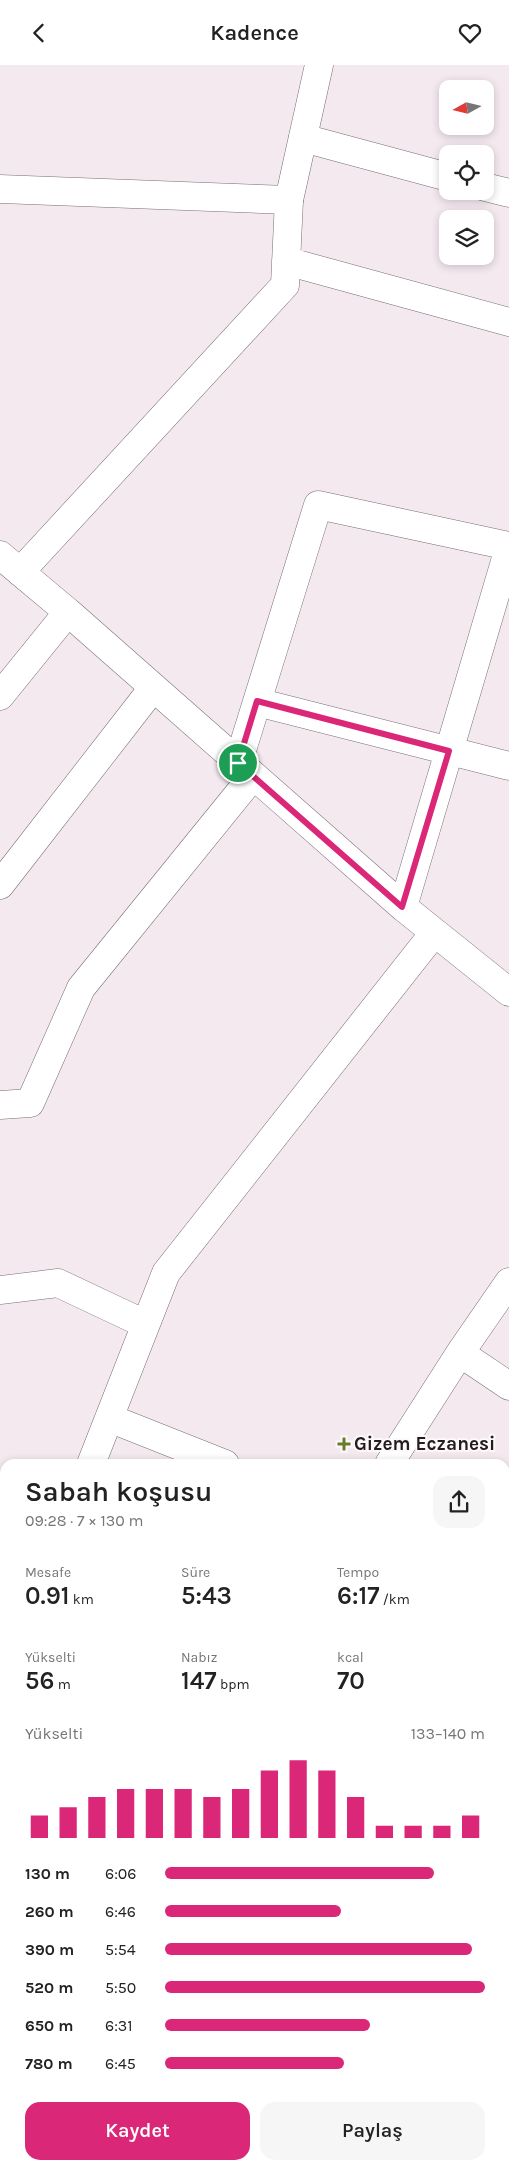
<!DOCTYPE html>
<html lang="tr">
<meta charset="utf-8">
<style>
body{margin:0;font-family:Karla,sans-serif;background:#f6f6f6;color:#222;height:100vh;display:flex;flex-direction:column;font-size:19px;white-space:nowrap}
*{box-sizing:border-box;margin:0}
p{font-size:16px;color:#767676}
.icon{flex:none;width:28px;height:28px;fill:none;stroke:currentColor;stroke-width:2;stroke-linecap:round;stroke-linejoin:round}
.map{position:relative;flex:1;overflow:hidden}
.details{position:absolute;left:0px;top:1394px;width:510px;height:711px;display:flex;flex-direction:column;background:#fff;border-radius:15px 15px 0 0;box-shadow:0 2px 8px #0003}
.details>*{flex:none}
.needle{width:32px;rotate:262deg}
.buttons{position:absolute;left:439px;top:15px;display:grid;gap:10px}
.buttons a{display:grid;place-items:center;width:55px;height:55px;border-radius:10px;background:#fff;box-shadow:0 2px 8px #0003;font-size:25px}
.pin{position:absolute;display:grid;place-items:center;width:42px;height:42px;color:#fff;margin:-21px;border:2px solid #fff;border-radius:50%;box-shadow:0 1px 5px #0007}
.round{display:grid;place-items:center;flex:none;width:52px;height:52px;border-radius:15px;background:#f6f6f6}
.headline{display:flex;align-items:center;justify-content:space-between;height:85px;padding:0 25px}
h1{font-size:28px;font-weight:600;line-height:38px}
.figures{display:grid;grid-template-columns:repeat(3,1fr);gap:8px;height:85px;padding:5px 25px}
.figures div{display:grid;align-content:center}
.figures b{font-size:25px;font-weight:600}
.figures small{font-size:14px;font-weight:400}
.figures p{font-size:14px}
.chart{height:140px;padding:10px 25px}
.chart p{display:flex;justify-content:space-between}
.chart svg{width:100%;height:90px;margin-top:5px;stroke:#db2777;stroke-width:6}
.action{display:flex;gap:10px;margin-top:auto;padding:10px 25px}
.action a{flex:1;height:58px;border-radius:15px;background:#db2777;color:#fff;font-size:20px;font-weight:600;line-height:58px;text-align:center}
.action a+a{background:#f6f6f6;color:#222}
ul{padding:0 25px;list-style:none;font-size:16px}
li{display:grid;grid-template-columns:80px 60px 1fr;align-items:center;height:38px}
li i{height:12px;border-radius:6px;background:#db2777}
header{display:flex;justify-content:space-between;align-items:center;height:65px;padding:0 25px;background:#fff;font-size:22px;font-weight:600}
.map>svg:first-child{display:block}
</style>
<header><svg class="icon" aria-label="back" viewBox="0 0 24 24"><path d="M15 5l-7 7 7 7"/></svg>Kadence<svg class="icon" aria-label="heart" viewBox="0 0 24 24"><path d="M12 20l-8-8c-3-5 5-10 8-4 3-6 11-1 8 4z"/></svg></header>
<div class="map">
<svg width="509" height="2104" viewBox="0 0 509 2104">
<rect width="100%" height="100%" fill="#f4e9ef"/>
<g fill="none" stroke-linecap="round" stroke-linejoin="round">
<defs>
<path id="street" d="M303 73 448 112
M485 122 509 128
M286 196 509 257
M0 490 68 547 403 842 509 927
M20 507 285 220 289 135
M0 631 68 547
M257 637 509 701
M238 698 318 440 509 481
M0 820 153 623
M403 842 509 483
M0 1040 30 1038 81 923 253 711
M0 1225 58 1218 145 1259
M460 1288 509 1321
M109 1353 225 1399
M91 1399 166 1208 434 868
M389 1399 460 1288 509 1217
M0 1460 5 1461
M505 1606 509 1607
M0 1610 5 1612
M0 1752 5 1754
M505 1811 509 1813
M0 1960 5 1963
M243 2100 250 2104
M475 2100 479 2104"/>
<path id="secondary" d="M0 124 289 135 319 0
M505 1964 509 1958
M410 2104 412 2100"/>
</defs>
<use href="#street" stroke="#786e74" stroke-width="29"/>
<use href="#secondary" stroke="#786e74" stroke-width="29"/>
<use href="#street" stroke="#fff" stroke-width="28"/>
<use href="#secondary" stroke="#fff" stroke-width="28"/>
</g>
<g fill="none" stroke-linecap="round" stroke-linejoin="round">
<defs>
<path id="route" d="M257 636 449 686 402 842 238 698Z"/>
</defs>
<use href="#route" stroke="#fff" stroke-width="10"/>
<use href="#route" stroke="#db2777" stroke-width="6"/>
</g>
<path fill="#667d2f" stroke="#fff8fb" stroke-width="2" d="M341.5 1371.5h5v5h5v5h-5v5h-5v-5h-5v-5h5z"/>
<g text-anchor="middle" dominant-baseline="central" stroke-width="4" stroke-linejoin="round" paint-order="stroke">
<g font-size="19" font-weight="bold" fill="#211d1f" stroke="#fff8fb" text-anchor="start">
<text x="354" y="1379">Gizem Eczanesi</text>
</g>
</g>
</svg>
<div class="buttons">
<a><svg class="needle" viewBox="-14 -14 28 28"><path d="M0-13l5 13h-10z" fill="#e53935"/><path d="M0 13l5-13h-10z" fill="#767676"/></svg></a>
<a><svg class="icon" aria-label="locate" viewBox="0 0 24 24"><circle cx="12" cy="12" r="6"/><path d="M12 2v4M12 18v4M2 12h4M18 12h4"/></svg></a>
<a><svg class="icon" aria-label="layers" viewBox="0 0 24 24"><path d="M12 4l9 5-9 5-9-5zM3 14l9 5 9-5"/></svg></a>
</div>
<div class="pin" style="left:238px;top:698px;background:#1e9e55"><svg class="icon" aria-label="arrive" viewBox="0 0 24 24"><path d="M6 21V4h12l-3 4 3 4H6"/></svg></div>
<section class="details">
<div class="headline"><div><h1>Sabah koşusu</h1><p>09:28 · 7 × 130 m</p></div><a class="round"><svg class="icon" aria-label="share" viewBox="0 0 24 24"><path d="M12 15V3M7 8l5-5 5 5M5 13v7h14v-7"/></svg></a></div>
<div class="figures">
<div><p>Mesafe</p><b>0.91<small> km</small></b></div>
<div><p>Süre</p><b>5:43</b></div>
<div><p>Tempo</p><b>6:17<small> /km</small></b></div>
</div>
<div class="figures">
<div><p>Yükselti</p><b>56<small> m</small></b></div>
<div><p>Nabız</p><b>147<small> bpm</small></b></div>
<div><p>kcal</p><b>70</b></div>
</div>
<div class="chart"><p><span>Yükselti</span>133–140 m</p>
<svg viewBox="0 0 160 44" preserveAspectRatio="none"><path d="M5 44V33M15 44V29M25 44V24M35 44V20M45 44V20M55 44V20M65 44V24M75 44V20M85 44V11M95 44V6M105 44V11M115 44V24M125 44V38M135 44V38M145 44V38M155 44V33"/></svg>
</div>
<ul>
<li><b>130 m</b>6:06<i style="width:84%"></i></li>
<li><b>260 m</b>6:46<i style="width:55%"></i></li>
<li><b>390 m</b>5:54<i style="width:96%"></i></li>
<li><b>520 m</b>5:50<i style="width:100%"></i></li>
<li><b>650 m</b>6:31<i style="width:64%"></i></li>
<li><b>780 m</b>6:45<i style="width:56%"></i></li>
</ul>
<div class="action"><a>Kaydet</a><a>Paylaş</a></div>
</section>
</div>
